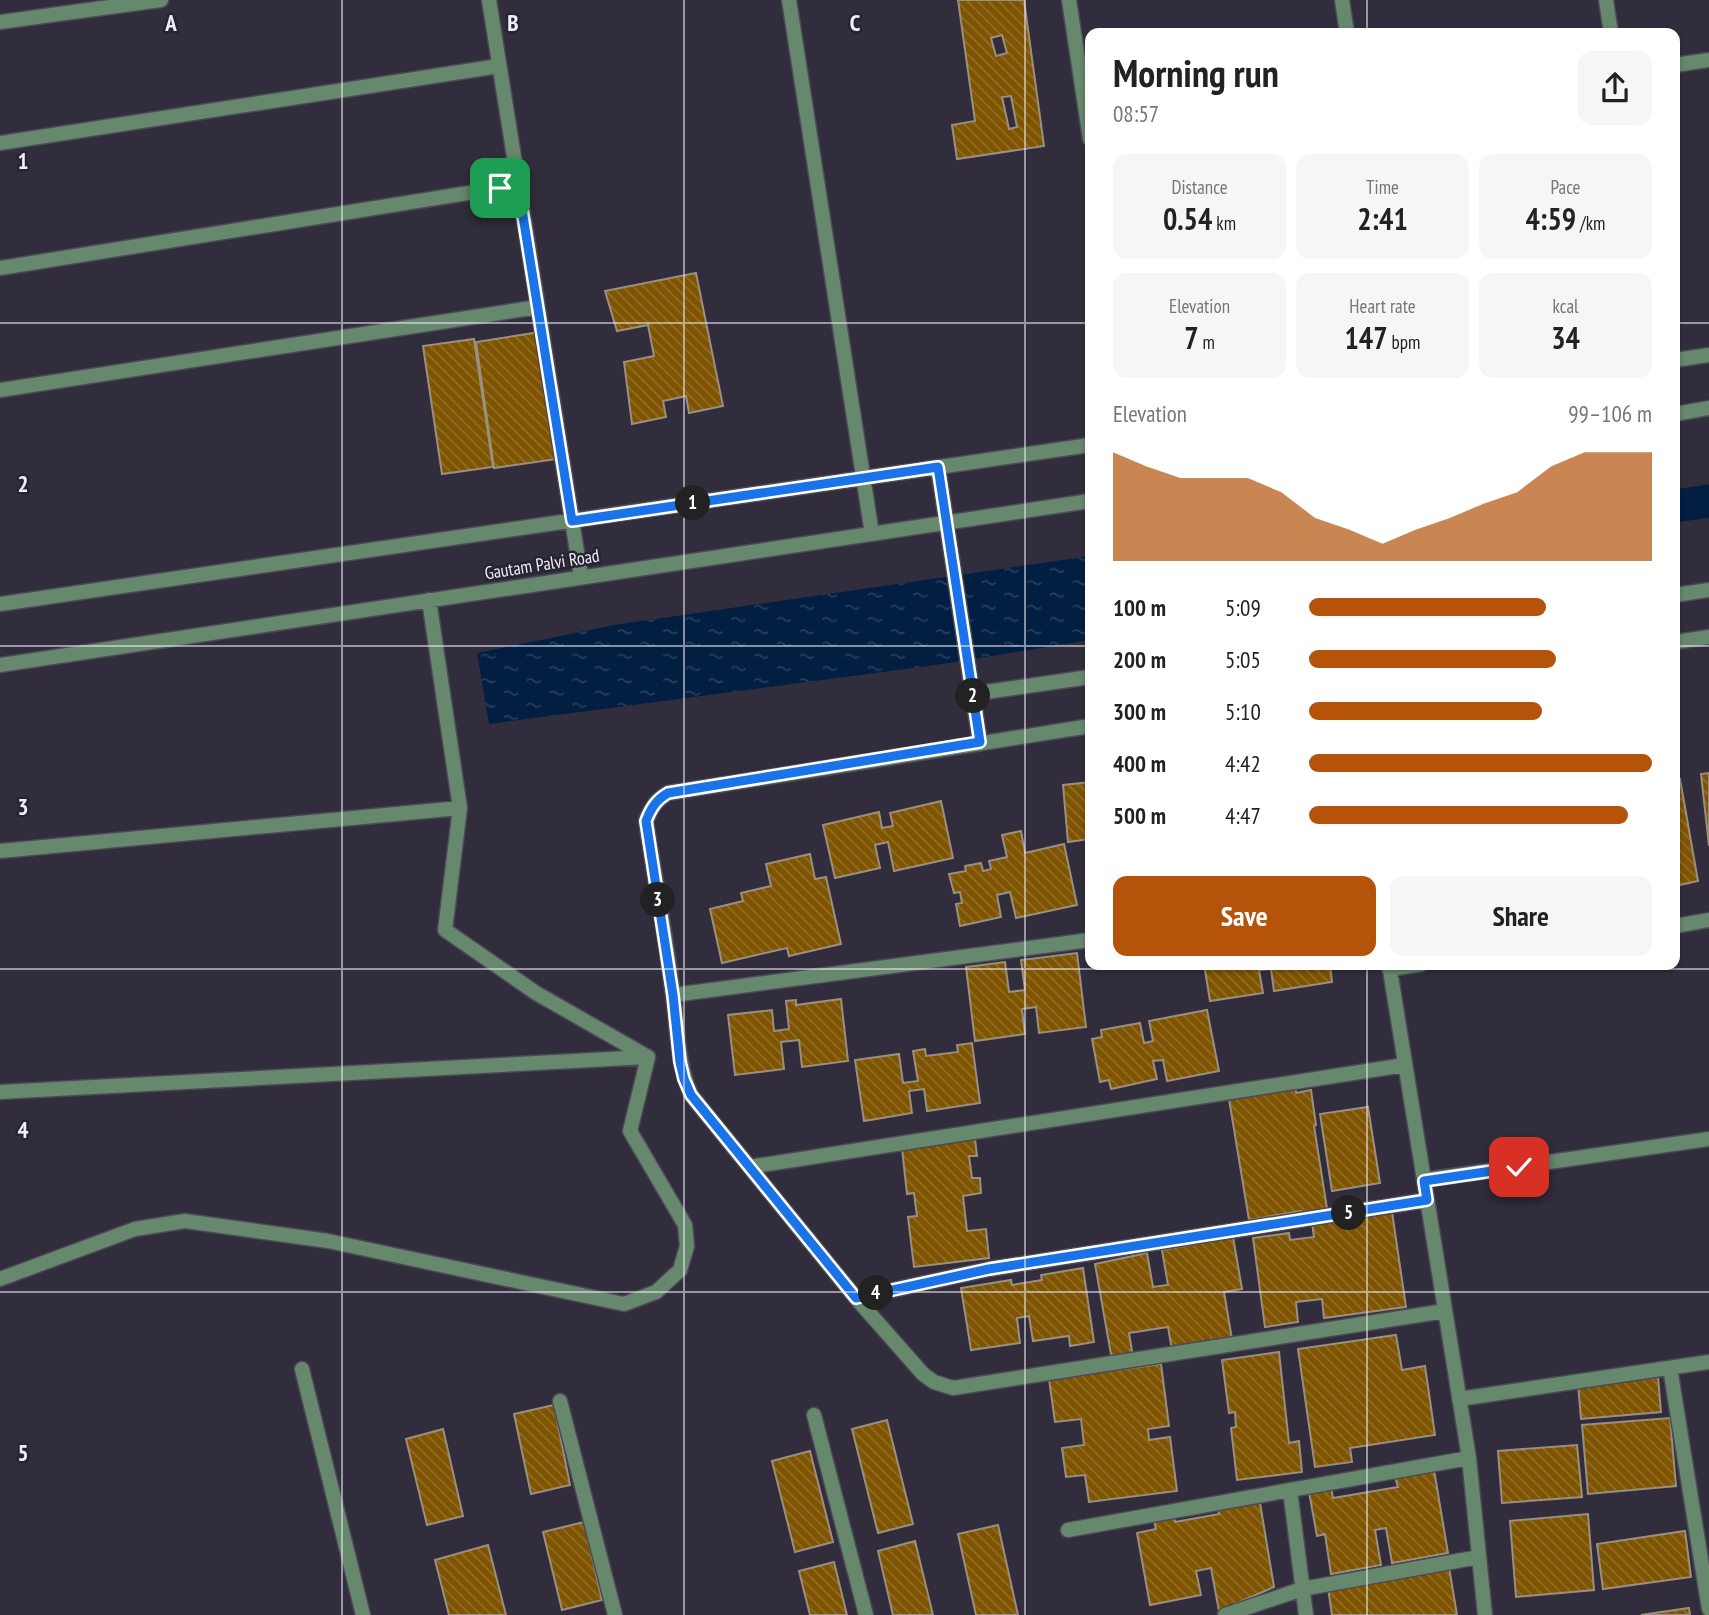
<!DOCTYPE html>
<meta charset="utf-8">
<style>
body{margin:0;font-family:"PT Sans Narrow",sans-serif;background:#f6f6f6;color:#222;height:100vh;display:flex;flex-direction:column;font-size:26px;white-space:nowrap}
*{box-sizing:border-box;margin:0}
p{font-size:23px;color:#767676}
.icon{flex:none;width:38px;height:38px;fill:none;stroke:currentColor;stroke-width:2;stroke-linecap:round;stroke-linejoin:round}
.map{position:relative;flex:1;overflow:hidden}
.sheet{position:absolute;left:1085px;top:28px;width:595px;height:942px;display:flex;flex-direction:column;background:#fff;border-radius:14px;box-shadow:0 2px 5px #0004}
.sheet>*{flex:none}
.pin{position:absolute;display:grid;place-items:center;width:60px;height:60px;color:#fff;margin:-30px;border-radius:14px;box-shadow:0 4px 10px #0006}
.km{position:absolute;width:35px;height:35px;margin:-18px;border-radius:50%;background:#222;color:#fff;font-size:19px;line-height:35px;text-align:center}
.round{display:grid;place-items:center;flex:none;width:74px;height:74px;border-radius:14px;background:#f6f6f6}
.head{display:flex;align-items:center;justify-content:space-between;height:119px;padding:0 28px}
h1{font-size:38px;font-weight:700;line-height:52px}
.metrics{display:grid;grid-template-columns:repeat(3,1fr);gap:10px;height:119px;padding:7px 28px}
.metrics div{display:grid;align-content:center;border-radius:14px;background:#f6f6f6;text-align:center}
.metrics b{font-size:30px;font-weight:700}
.metrics small{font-size:19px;font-weight:400}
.metrics p{font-size:19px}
.chart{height:196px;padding:14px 28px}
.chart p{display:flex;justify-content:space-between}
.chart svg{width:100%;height:126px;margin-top:7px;fill:#b45309;opacity:.7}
.primary-button{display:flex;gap:14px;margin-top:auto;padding:14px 28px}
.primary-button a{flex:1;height:80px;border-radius:14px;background:#b45309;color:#fff;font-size:28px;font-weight:700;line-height:80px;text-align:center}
.primary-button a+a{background:#f6f6f6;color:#222}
ul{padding:0 28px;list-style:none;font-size:23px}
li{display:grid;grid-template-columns:112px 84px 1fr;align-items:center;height:52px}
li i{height:18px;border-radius:9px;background:#b45309}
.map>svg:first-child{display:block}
</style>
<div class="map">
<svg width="1709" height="1615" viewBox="0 0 1709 1615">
<defs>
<pattern id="water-ripples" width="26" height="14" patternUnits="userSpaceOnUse" patternTransform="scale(1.75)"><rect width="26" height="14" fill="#021e41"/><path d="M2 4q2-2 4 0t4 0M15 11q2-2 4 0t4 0" fill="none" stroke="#273f5d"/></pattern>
<pattern id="building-back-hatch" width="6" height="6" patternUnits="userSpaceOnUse" patternTransform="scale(1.75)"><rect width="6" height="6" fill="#7e5401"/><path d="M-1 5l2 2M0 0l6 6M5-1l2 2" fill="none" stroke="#916d27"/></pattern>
</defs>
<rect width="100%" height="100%" fill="#312d3c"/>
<path fill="url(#water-ripples)" d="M1090 556V640L936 665 489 724 477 653 614 625Z"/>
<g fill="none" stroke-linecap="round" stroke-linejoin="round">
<path stroke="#021e41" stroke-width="33" d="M1675 506 1709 501"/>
</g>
<path fill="url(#building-back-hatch)" stroke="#9b8f7f" stroke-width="2" fill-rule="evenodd" d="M958 0H1024L1044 146 957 159 952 125 975 121ZM1002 35 1007 53 996 56 991 38ZM1011 96 1017 127 1009 129 1002 97Z
M696 273 723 406 689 413 686 396 663 401 666 417 632 424 624 362 654 356 648 325 617 331 605 291Z
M540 332 557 459 494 468 476 342Z
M474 339 493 467 442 474 423 346Z
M1709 773V846L1701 774Z
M1675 779H1680L1698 881 1675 886Z
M1090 782V839L1068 842 1063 785Z
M941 801 953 858 894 871 888 842 875 845 880 868 835 878 823 825 879 812 882 828 893 826 890 813Z
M1021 831 1025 853 1064 844 1077 905 1016 918 1010 892 997 895 1001 917 960 926 956 904 962 903 960 892 954 893 949 874 966 871 965 866 981 863 983 871 991 869 989 861 1007 857 1002 835Z
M810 854 815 879 826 877 841 944 789 956 787 948 722 963 710 909 743 901 741 893 771 886 766 864Z
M1077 953 1086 1027 1039 1033 1036 1007 1022 1009 1025 1034 975 1041 966 967 1005 962 1009 992 1025 990 1021 960Z
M1204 964H1330L1332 982 1274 991 1271 969 1259 970 1263 993 1210 1001Z
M841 999 848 1061 802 1067 799 1040 781 1042 784 1069 735 1075 728 1015 772 1010 774 1031 789 1029 786 1001 796 1000V1005Z
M1207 1010 1219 1071 1167 1081 1163 1060 1153 1061 1157 1079 1111 1089 1109 1080 1100 1082 1092 1039 1102 1037 1101 1030 1140 1023 1144 1043 1153 1041 1149 1021Z
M972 1043 980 1103 927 1111 924 1089 909 1091 912 1113 864 1121 855 1060 899 1054 903 1083 918 1081 913 1051 925 1049 926 1056 958 1052 957 1045Z
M1295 1082 1296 1093 1311 1090 1316 1125 1314 1126 1328 1215 1302 1219 1301 1211 1249 1220 1228 1093Z
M1368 1107 1380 1183 1332 1191 1320 1114Z
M975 1139 977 1156H969L972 1178H980L981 1193 963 1196 967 1231 986 1229 989 1258 914 1267 908 1217 917 1216 914 1193 907 1194 902 1148Z
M1392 1212 1406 1307 1324 1318 1322 1299 1296 1302 1298 1322 1265 1327 1253 1238 1289 1233 1290 1240 1314 1237 1312 1223Z
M1233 1237 1242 1289 1224 1292 1232 1339 1172 1350 1168 1327 1129 1333 1133 1357 1112 1360 1095 1264 1147 1253 1153 1287 1168 1285 1162 1250Z
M1083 1268 1094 1342 1070 1346 1069 1336 1033 1341 1029 1316 1017 1318 1020 1343 971 1350 961 1288 1011 1280 1012 1285 1042 1280 1041 1275Z
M1396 1335 1402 1370 1425 1366 1435 1435 1350 1448 1352 1462 1315 1467 1298 1349Z
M1279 1352 1289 1443 1299 1441 1302 1472 1237 1480 1231 1428 1236 1427 1235 1412 1229 1413 1222 1360Z
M1161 1364 1169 1426 1148 1429 1149 1440 1170 1437 1177 1491 1089 1502 1085 1475 1066 1477 1062 1448 1084 1445 1081 1419 1055 1422 1049 1379Z
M1658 1377 1661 1412 1581 1419 1578 1384Z
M554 1405 570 1485 531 1494 514 1414Z
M1670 1418 1676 1486 1588 1494 1582 1425Z
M887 1420 913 1524 878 1533 852 1429Z
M443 1429 463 1516 427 1525 406 1439Z
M1577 1445 1582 1497 1502 1503 1498 1451Z
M810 1451 833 1542 795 1552 772 1461Z
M1434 1470 1448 1553 1392 1563 1386 1528 1375 1530 1381 1565 1331 1574 1325 1534 1317 1536 1309 1492 1331 1488 1333 1498 1398 1487 1395 1477Z
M1259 1497 1274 1587 1219 1611 1211 1568 1196 1571 1201 1595 1150 1605 1137 1533 1156 1529 1153 1517 1173 1513 1175 1522 1219 1514 1218 1505Z
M1588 1514 1594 1590 1516 1597 1510 1521Z
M584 1522 602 1600 562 1610 543 1532Z
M998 1525 1018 1615H976L958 1534Z
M1685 1531 1691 1577 1603 1589 1597 1544Z
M915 1541 933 1615H893L878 1551Z
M488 1545 506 1615H449L435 1560Z
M834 1562 847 1615H810L799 1571Z
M1449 1567 1457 1615H1332L1328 1588Z
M1689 1608 1690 1615H1641Z"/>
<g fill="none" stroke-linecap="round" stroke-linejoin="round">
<defs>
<path id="lane" d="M302 1369 363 1615
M560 1401 615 1615
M814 1415 866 1615"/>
<path id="street" d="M489 0 581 577
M789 0 872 534
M1069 0 1090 139
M1342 0 1347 33
M1606 0 1611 33
M0 22 161 0
M1675 65 1709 60
M0 143 499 66
M0 268 518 185
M1675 360 1709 355
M0 390 538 307
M1675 414 1709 408
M938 467 980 742
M1675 595 1709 590
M0 604 1090 445
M1675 642 1709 637
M0 665 1090 501
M972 694 1090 677
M1090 726 668 793C656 800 651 808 646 821 655 879 666 937 673 996 678 1029 677 1064 691 1095L856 1298 923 1374 934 1382 953 1388 1445 1311
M0 851 460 808
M1675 926 1709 920
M1389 964 1469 1458 1485 1615
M1389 969 1422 964
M673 995 1090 940
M0 1092 647 1057
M749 1167 1405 1065
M1424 1180 1709 1139
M0 1279 135 1229 185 1221 328 1241 624 1304 656 1292 680 1270 687 1246 685 1225 630 1131 648 1057 536 993 445 930 460 808 429 600
M856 1298 989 1269 1427 1200
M1670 1368 1709 1609
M1459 1399 1709 1362
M1290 1490 1306 1615
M1068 1530 1469 1458
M1225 1615 1302 1589 1479 1557"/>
</defs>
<use href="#lane" stroke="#4c4856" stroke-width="17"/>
<use href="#street" stroke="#4c4856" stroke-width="17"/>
<use href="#lane" stroke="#66886d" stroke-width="14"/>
<use href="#street" stroke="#66886d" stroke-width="14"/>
</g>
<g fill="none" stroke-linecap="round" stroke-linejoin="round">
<defs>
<path id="route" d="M500 188 518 185 572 521 938 467 980 742 668 793C656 800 651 808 646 821L673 995 680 1062 684 1079 691 1095 856 1298 989 1269 1427 1200 1424 1181 1519 1167"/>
</defs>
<use href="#route" stroke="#fff" stroke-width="14"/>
<use href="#route" stroke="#1a73e8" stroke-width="9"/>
</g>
<path fill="none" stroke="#f0edf7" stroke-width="2" stroke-opacity="0.55" d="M342 0V1615M684 0V1615M1025 0V1615M1367 0V33M0 323H1090M1675 323H1709M0 646H1090M1675 646H1709M1367 964V1615M0 969H1709M0 1292H1709"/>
<g text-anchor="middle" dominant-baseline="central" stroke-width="5" stroke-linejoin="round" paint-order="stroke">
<g font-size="18" fill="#f0edf7" stroke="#272432">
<text transform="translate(542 564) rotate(-9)">Gautam Palvi Road</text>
</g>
</g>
<g font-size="23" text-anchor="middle" font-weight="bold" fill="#f0edf7" stroke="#272432" stroke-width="5" stroke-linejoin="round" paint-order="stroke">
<text x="171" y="31">A</text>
<text x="513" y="31">B</text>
<text x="855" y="31">C</text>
<text x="23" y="169">1</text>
<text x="23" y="492">2</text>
<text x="23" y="815">3</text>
<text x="23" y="1138">4</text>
<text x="23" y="1461">5</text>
</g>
</svg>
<div class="pin" style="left:500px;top:188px;background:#1e9e55"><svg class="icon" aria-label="arrive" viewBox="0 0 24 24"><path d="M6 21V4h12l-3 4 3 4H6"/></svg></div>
<div class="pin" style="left:1519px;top:1167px;background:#d93025"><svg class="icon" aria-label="check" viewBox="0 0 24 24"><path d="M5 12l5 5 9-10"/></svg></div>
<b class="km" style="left:693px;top:503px">1</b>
<b class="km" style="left:973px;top:696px">2</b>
<b class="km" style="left:658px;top:900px">3</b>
<b class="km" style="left:876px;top:1293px">4</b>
<b class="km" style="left:1349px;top:1213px">5</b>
<section class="sheet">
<div class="head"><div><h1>Morning run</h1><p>08:57</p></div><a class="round"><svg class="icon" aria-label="share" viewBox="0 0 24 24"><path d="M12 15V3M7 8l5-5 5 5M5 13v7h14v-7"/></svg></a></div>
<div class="metrics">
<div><p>Distance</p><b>0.54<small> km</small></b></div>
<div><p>Time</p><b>2:41</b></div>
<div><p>Pace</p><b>4:59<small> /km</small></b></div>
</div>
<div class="metrics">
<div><p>Elevation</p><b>7<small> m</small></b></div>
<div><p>Heart rate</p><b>147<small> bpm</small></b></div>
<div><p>kcal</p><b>34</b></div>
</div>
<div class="chart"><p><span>Elevation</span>99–106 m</p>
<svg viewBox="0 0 160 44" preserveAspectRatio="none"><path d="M0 44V6L10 11L20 15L30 15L40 15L50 20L60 29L70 33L80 38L90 33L100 29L110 24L120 20L130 11L140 6L150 6L160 6V44z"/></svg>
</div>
<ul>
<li><b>100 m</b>5:09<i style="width:69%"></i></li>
<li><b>200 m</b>5:05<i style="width:72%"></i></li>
<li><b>300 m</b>5:10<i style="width:68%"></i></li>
<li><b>400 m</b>4:42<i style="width:100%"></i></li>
<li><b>500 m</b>4:47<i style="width:93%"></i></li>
</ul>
<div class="primary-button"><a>Save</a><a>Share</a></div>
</section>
</div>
